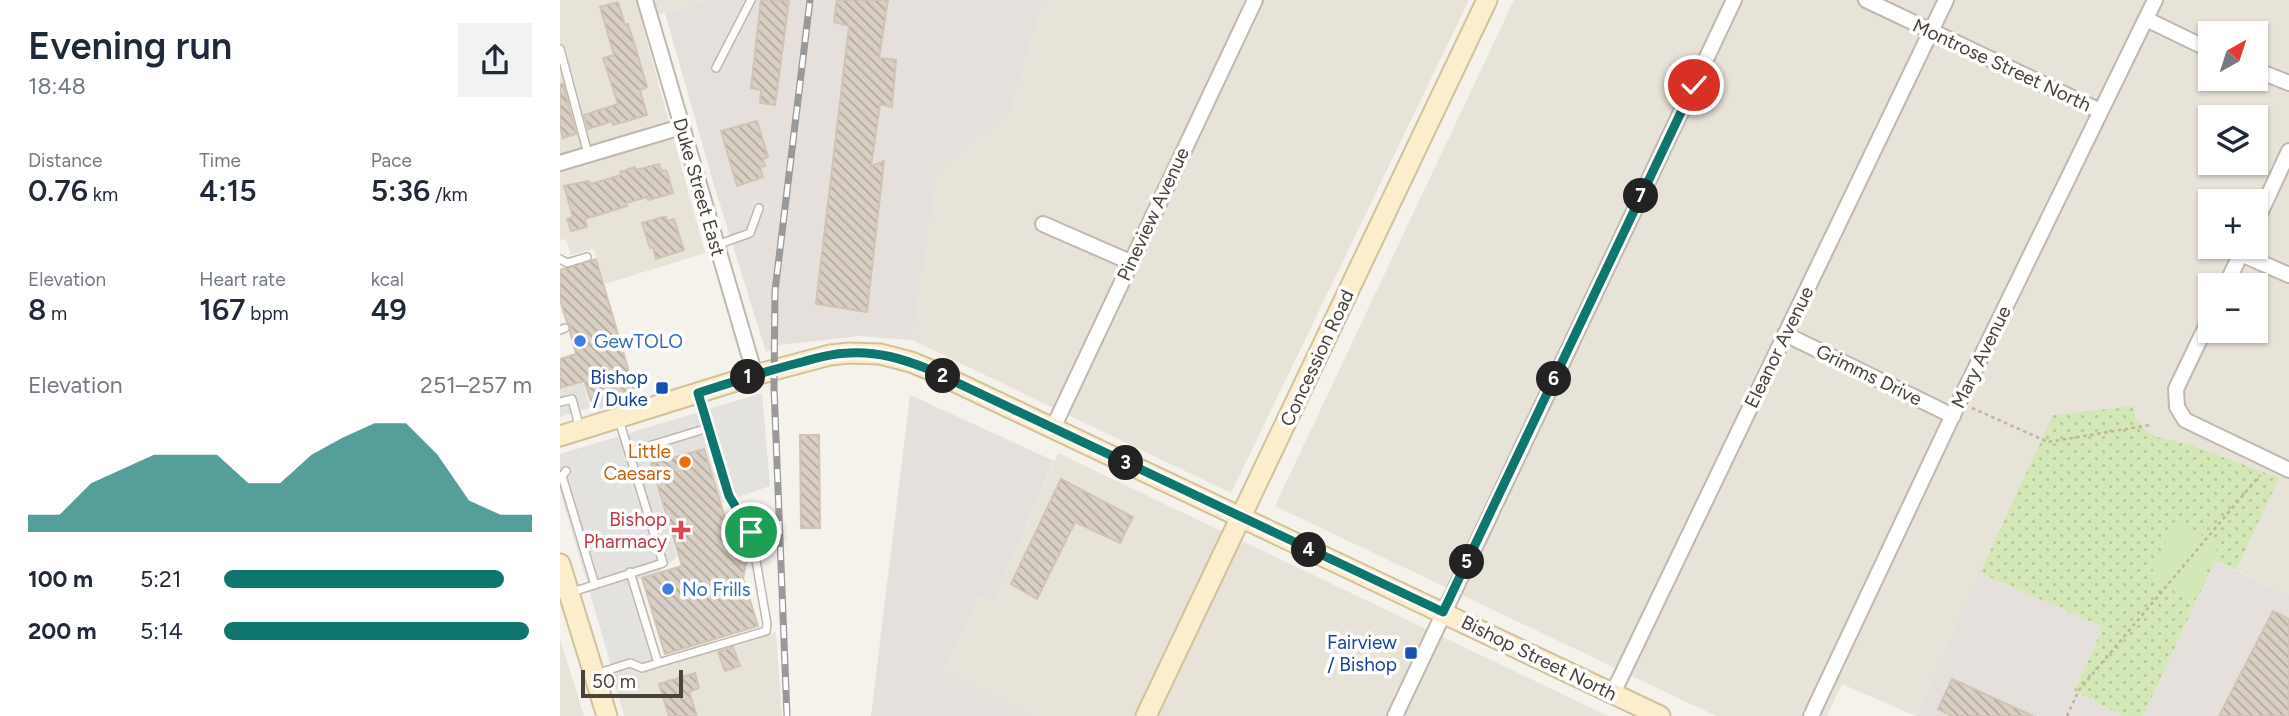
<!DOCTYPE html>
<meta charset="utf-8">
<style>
body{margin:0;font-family:Figtree,sans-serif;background:#f2f2f3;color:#1f2937;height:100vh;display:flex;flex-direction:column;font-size:26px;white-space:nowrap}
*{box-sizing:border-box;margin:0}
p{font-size:23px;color:#747a83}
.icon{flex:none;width:38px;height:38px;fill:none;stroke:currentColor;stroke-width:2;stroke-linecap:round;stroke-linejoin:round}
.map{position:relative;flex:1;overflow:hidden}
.sheet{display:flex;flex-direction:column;background:#fff;width:560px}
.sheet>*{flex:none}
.needle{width:46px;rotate:39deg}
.fabs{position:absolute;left:1638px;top:21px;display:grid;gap:14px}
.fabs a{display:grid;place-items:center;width:70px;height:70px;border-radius:0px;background:#fff;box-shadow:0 2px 5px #0004;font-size:35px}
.scale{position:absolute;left:21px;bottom:18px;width:102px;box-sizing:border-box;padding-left:7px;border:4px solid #494239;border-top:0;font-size:19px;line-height:24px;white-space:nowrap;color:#494239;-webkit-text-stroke:5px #fff;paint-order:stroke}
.pin{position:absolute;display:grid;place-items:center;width:60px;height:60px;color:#fff;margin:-30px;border:4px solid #fff;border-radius:50%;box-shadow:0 2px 7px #0007}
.km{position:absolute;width:35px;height:35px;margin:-18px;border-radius:50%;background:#222;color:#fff;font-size:19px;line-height:35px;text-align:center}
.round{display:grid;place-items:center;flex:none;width:74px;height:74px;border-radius:0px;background:#f2f2f3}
.overview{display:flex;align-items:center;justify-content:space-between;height:119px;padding:0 28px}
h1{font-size:38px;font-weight:600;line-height:52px}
.stats{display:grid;grid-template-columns:repeat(3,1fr);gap:10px;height:119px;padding:7px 28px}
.stats div{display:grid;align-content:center}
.stats b{font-size:30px;font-weight:600}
.stats small{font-size:19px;font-weight:400}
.stats p{font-size:19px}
.chart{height:196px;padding:14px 28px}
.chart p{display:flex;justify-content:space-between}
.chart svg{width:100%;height:126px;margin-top:7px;fill:#0f766e;opacity:.7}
ul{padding:0 28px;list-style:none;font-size:23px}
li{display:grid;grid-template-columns:112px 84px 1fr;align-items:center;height:52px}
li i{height:18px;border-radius:9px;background:#0f766e}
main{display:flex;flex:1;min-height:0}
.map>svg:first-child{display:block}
</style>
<main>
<section class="sheet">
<div class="overview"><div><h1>Evening run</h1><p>18:48</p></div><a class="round"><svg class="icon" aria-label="share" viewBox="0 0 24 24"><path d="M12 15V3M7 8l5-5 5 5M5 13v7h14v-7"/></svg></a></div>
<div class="stats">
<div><p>Distance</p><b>0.76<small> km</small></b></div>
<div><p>Time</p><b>4:15</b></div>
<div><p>Pace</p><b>5:36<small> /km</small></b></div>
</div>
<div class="stats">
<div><p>Elevation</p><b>8<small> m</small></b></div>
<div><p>Heart rate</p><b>167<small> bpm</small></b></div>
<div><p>kcal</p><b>49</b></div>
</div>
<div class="chart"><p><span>Elevation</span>251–257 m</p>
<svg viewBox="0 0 160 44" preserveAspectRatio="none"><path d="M0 44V38L10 38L20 27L30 22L40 17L50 17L60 17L70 27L80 27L90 17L100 11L110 6L120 6L130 17L140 33L150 38L160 38V44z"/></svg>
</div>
<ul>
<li><b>100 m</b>5:21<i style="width:91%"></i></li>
<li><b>200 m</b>5:14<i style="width:99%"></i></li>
</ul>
</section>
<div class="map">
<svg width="1729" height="716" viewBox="0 0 1729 716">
<defs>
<pattern id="park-dots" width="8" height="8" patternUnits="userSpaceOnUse" patternTransform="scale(1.75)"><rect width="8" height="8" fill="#d4e7b6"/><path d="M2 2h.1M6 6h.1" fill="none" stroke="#b8c79d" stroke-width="1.8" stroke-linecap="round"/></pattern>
<pattern id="building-back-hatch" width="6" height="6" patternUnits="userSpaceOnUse" patternTransform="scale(1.75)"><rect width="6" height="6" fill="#d9cfc4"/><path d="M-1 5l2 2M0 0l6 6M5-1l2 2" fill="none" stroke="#b2aaa0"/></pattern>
</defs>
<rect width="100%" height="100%" fill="#f5f1eb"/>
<path fill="#e8e3d9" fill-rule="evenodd" d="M0 0H147L81 20 145 253 45 284 34 249 11 255 6 239 0 240Z
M484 0H909L671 493 352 340 379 169 450 113Z
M954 0H1729V595L1676 570 1718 478 1629 444 1600 439 1586 431 1575 417 1493 415 1356 716 1282 684 1267 716H1156L715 506ZM1650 33H1696V79H1650ZM1650 117H1696V163H1650ZM1650 201H1696V247H1650ZM1650 285H1696V331H1650Z
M498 453 1048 716H475L383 670 420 596 434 602Z
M216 632 222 716H64L54 680Z
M0 639 24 716H0Z"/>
<path fill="#e5e0dc" d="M147 0H484L450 113 379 169 352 340 298 336 220 345 206 352 154 185 105 13Z
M350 395 494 461 434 602 420 596 383 670 475 716H311Z
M1655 561 1729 595V716H1583Z
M1420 573 1543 627 1514 691 1563 716H1356Z"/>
<path fill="url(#park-dots)" d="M1573 406 1575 417 1586 431 1600 438 1629 444 1719 478 1676 570 1655 561 1583 716H1563L1514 691 1543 627 1420 573 1493 415Z"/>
<path fill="#d4e7b6" d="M1614 523 1659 543 1634 600 1589 580Z"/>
<path fill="#e4e2df" d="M209 192 211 222 202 246 200 273 188 277 168 205Z
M23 382 30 408 0 417V389Z
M69 390 72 399 40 409 37 400Z
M202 393 210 486 161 503 145 448 90 464 117 557 99 572 78 579 104 665 55 679 0 491V454Z"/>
<path fill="url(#building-back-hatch)" stroke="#d1c4b4" stroke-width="2" d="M201 0H229L215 105 200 103 201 90 191 88Z
M277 0H328L319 58 336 60 332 107 320 104 311 166 324 161 307 312 256 304 289 26 274 22Z
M58 2 65 25 68 24 75 46 87 87 80 90 87 115 53 125 52 121 28 129 24 115 58 104 43 58 54 55 40 7Z
M0 84H3L16 134 3 138 0 127Z
M197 121 208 157 203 159 205 166 200 167 203 177 177 186 161 131Z
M99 164 101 171 105 170 107 172 113 193 88 200 87 197 66 203 67 206 25 219 27 227 11 231 7 219 13 217 4 186 29 181 30 184 61 175 60 172 75 167 76 170Z
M103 217H106L107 221 114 219 124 250 96 259 93 247 90 248 82 223Z
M36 259 74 389 31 401 24 381 0 388V359L16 354 10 332 11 326 7 322 0 300V270Z
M240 435H259L260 528H241Z
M144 449 177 557 180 564H186L183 578 198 626 105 654 82 578 122 566 91 464Z
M501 479 573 517 560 543 515 522 477 599 451 584Z
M1713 611 1729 619V716H1659Z
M173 647 180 666 165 671 158 652Z
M135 673 139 688 129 692 137 716H109L99 684Z
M1392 679 1473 716H1392L1378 709Z"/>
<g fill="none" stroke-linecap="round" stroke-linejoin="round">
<defs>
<path id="service" d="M0 49 28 154
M156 68 191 0
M157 245 190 233 199 208
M0 259 7 263 27 257
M0 330 5 328
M0 402 12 399 20 429
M69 452 148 428
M6 471 2 476 35 585
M184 559 190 536
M9 593 103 563 59 420
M98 663 206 631 207 624 191 532 169 496 138 394
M36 674 70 663 82 668 98 663 70 572"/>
<path id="minor" d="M85 0 195 375
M1306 0 1540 111
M1586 19 1650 50
M1696 70 1729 83
M0 163 121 127
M1696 222 1729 151
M483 224 570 262
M1681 254 1729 275
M1666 285 1684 247
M1650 318 1616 389 1617 407 1625 420 1729 470
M1225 334 1393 416
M493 428 695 0
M1053 693 1386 0
M835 716 1174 0
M1251 716 1399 402 1595 0"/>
<path id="secondary" d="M0 436 195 375 270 355 289 353 320 354 351 362 368 369 1100 716
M0 564 47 716
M586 716 927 0"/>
</defs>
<use href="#service" stroke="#c0b8ae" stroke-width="10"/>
<use href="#minor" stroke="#c0b8ae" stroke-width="18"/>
<use href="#secondary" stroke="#d2c19c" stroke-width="23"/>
<path stroke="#c1b39f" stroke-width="2.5" stroke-dasharray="3.5 3.5" stroke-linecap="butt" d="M1412 408 1488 442 1590 425
M90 456 93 464
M1507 716 1519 690 1700 475"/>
<use href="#service" stroke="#fff" stroke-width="7"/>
<use href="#minor" stroke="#fff" stroke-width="14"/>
<use href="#secondary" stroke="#fceecd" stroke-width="19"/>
<defs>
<path id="rail" d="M227 716 214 387 215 291 250 0"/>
</defs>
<use href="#rail" stroke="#999" stroke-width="7"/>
<use href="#rail" stroke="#fff" stroke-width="4.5" stroke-dasharray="13" stroke-linecap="butt"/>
</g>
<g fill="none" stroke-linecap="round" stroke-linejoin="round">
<defs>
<path id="route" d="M191 532 169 496 138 393C172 382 206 371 242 362 257 358 273 353 289 353 317 351 343 359 368 369L883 612 1134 85"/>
</defs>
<use href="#route" stroke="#fff" stroke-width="14"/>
<use href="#route" stroke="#0f766e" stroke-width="9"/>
</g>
<g fill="#3f7fe0" stroke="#fff" stroke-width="2.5">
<circle cx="20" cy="341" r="7"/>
<circle cx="108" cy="589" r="7"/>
</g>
<g fill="#1a4fb4" stroke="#fff" stroke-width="2.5">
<rect x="95" y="381" width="14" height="14" rx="3.5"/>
<rect x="844" y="646" width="14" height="14" rx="3.5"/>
</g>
<circle fill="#e8710a" stroke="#fff" stroke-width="2.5" cx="125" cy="462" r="7"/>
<path fill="#e0444e" stroke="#fff" stroke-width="2.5" d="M117.5 519.5h7v7h7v7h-7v7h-7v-7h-7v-7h7z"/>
<g text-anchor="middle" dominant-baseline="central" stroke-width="7" stroke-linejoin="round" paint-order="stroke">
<g font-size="19" fill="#494239" stroke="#fff">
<text transform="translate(1442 65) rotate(25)">Montrose Street North</text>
<text transform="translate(139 187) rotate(74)">Duke Street East</text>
<text transform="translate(593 214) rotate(-65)">Pineview Avenue</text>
<text transform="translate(1219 347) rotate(-64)">Eleanor Avenue</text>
<text transform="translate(1421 357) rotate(-64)">Mary Avenue</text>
<text transform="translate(757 358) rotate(-65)">Concession Road</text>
<text transform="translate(1309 375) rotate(26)">Grimms Drive</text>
<text transform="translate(979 658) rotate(26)">Bishop Street North</text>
</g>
<g font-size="19" fill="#366cbe" stroke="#fff" text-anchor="start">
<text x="34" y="341">GewTOLO</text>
<text x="122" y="589">No Frills</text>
</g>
<g font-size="19" fill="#164399" stroke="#fff" text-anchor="end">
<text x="88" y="377">Bishop<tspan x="88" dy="22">/ Duke</tspan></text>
<text x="837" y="642">Fairview<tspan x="837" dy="22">/ Bishop</tspan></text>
</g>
<g font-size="19" fill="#c56008" stroke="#fff" text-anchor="end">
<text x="111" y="451">Little<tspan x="111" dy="22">Caesars</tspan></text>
</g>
<g font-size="19" fill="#be3a42" stroke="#fff" text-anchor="end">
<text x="107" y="519">Bishop<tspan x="107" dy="22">Pharmacy</tspan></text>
</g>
</g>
</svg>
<div class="fabs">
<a><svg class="needle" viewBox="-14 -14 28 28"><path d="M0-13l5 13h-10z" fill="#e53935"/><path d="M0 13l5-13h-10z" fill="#747a83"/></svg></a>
<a><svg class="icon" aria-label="layers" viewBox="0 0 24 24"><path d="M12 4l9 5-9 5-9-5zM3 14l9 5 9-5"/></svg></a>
<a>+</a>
<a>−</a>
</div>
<div class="scale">50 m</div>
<div class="pin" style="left:191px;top:532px;background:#1e9e55"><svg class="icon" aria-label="arrive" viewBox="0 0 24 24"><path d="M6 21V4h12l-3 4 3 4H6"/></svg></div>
<div class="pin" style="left:1134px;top:85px;background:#d93025"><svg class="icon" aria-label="check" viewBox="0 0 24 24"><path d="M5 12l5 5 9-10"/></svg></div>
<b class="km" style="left:188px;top:377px">1</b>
<b class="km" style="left:383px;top:376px">2</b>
<b class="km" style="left:566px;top:463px">3</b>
<b class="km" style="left:749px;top:550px">4</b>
<b class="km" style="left:907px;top:562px">5</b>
<b class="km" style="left:994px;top:379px">6</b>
<b class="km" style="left:1081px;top:196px">7</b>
</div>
</main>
